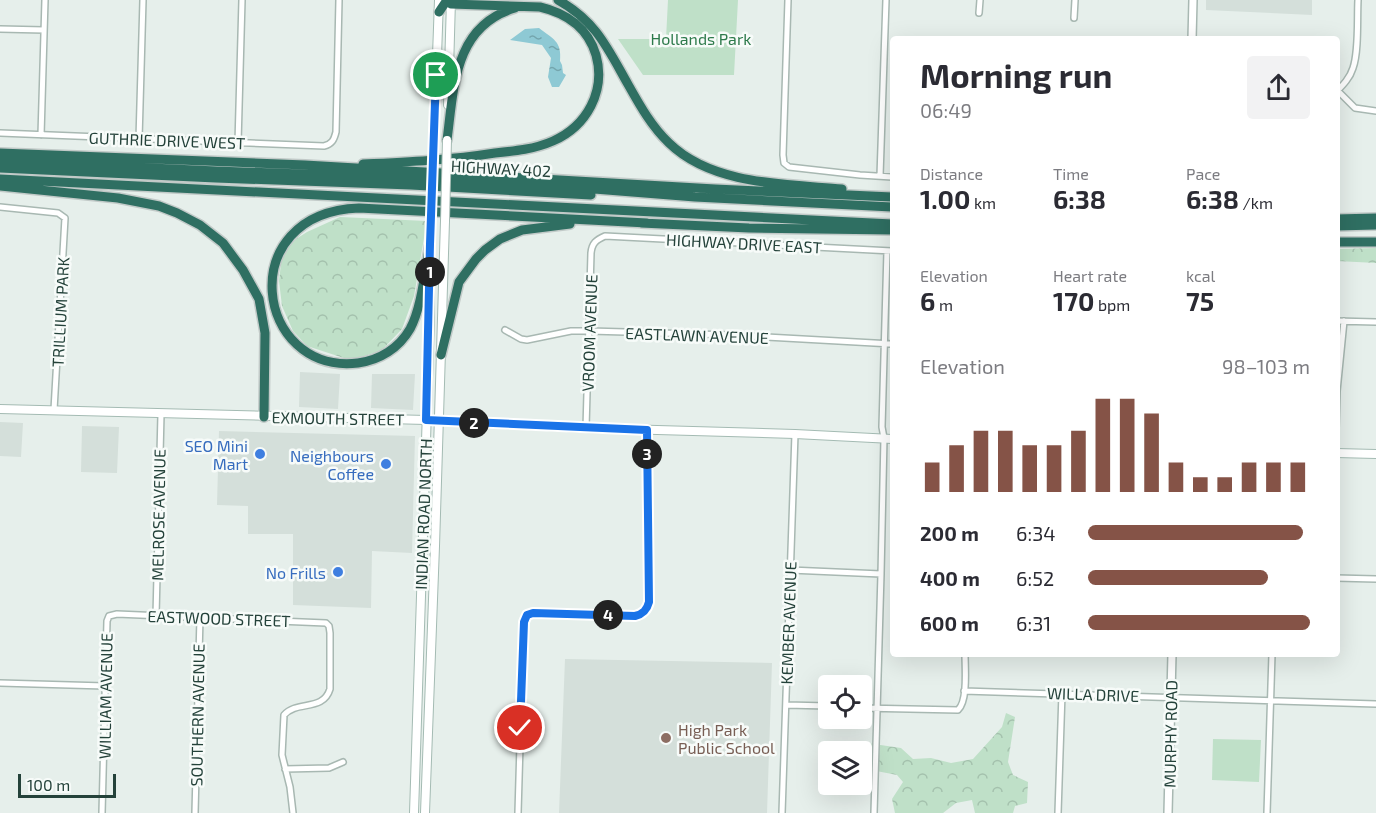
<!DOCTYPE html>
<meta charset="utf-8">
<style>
body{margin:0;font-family:"Exo 2",sans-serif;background:#f2f2f3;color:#2b2b33;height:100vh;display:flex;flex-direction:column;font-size:22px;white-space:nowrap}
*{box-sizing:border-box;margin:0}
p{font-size:20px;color:#7c7c81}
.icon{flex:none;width:33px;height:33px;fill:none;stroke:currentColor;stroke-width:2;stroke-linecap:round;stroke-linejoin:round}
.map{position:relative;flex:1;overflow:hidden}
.side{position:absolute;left:890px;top:36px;width:450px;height:621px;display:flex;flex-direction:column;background:#fff;border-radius:6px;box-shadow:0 6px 24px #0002}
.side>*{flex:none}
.tools{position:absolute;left:818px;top:675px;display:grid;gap:12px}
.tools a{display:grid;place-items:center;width:54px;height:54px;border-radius:6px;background:#fff;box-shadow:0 6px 24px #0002;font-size:30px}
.scale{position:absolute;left:18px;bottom:15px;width:98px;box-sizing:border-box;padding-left:6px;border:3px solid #24423a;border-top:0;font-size:16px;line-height:21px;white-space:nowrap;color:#24423a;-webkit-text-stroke:4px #f7fbf9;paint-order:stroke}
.pin{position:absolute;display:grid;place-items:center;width:51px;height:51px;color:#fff;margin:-26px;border:3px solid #fff;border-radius:50%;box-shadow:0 2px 6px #0007}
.km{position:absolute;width:30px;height:30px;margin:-15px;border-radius:50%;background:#222;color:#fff;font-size:16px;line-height:30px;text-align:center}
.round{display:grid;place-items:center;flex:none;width:63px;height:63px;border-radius:6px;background:#f2f2f3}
.head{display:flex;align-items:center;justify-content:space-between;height:102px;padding:0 30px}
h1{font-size:33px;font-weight:700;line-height:45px}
.metrics{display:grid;grid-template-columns:repeat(3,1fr);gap:9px;height:102px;padding:6px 30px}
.metrics div{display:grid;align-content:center}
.metrics b{font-size:26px;font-weight:700}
.metrics small{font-size:16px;font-weight:400}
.metrics p{font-size:16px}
.chart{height:168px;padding:12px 30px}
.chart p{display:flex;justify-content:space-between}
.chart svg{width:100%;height:108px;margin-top:6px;stroke:#855347;stroke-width:6}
ul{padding:0 30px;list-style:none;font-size:20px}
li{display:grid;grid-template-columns:96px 72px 1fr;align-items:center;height:45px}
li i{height:15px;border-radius:8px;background:#855347}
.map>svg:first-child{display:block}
</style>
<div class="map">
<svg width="1376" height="813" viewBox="0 0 1376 813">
<defs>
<pattern id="forest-crowns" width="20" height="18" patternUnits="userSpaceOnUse" patternTransform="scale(1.5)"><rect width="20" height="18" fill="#bfe0c8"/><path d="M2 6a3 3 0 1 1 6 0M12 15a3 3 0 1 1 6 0" fill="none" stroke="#a4c1ad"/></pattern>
<pattern id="water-ripples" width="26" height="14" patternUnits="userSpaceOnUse" patternTransform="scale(1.5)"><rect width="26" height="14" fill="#8ec9d4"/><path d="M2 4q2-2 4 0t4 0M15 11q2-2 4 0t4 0" fill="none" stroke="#74a5ad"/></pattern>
</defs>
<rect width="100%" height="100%" fill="#e6efeb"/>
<path fill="#d4dfda" d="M1206 0H1312V15L1206 10Z
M300 372 340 374 338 409 299 407Z
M372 374H415L413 410 371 408Z
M0 422 23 423 21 457 0 456Z
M82 426 119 427 117 473 81 472Z
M219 431 415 436 412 553 372 551 371 608 293 605V534H248V506L217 505Z
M565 659 772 663 767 813H559Z"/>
<path fill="url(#forest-crowns)" d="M340 217 427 221 414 296 402 329 381 351 350 360 307 346 293 331 282 306 279 281 282 255 296 239 307 232Z
M1376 248V263L1337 261V249Z
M1006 713 1015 717 1008 762 1013 775 1028 782 1027 803 1015 806 1013 813H975L972 800 956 803 943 813H895L892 799 903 782 897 775 861 768 860 742 901 748 913 759 931 758 951 763 973 759 1002 727Z"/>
<path fill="#bfe0c8" d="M668 0H738L734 75H643L618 39H666Z
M1213 739 1261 740 1259 782 1212 780Z"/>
<path fill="url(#water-ripples)" d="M539 28C553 39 562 41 560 61L562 65 563 73 566 75 559 87H552L548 77 551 58 542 45 510 40 525 29Z"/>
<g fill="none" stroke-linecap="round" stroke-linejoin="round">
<defs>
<path id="minor" d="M788 0 783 155 784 163 789 167 860 175 892 177
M979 13 980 0
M1074 18 1075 0
M0 29 44 30
M1338 91 1355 108 1376 111
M1336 92C1343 85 1350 78 1353 68 1359 51 1357 19 1358 0
M0 133 324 146C332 144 334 140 336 132L339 0
M41 135 45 0
M139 139 143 0
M238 143 242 0
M880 176 886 0
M0 207 58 213 65 218 54 410
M1336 321 1376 322
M505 330 521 339 527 340 571 331H590L731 335 892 344
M586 428 591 253C592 243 596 240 605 236L892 251
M1336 428 1337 391 1344 321
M790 570 881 574
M1336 578 1376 579
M156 616 161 414
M0 683 105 686
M964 691 1376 704
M786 705 828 706
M861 708 958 710C968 701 965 668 965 654
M285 769 329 768 343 762
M102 813 107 621 109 616 117 614 326 623 329 626 330 633V689C323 712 297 700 284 715L282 755 290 787 293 813
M195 813 200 617
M518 813 523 642 525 617 533 613 635 616C643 614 647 610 649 602L647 430
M782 813 795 434
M874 813 881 574 884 438 882 427 887 251
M1058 813 1062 693
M1267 813 1272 654"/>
<path id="tertiary" d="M1192 39 1193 0
M1168 813 1172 654"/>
<path id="secondary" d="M448 105 451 0
M434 139 439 0
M430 248 431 219
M0 409 426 420 586 428 795 434 892 439
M1336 453 1376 454
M414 813 430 317V260
M425 813 435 546 445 221"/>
<path id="motorway" d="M558 0C594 20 606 45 625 79 638 102 650 125 669 143 712 185 785 184 842 189
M439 12 447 0
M447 140C454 87 454 26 515 8
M0 153 305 165 715 189 892 197
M0 161 216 171 411 178 544 185 695 197 892 207
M363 164C407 162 451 160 495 153 515 151 535 149 553 141 587 126 606 91 596 55 588 28 566 13 540 7L451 4 446 0
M0 168 216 178 411 185 591 195
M0 179 892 224
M0 186 118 198 159 206 177 213 200 225 223 243 243 270 259 299 265 333 264 417
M1336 219 1376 218
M641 223 749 228 892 230
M1336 226 1376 225
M1336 242H1376
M430 244C425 269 422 307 410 329 399 348 380 360 358 363 255 375 232 213 359 208L647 223
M441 355 459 282 476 259 485 250 500 239 522 230 570 224"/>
</defs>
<use href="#minor" stroke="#a8b8b2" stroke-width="8"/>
<use href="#tertiary" stroke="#a8b8b2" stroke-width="10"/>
<use href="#secondary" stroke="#a4bbb3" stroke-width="10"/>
<use href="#motorway" stroke="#c2cac8" stroke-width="12"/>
<use href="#minor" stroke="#fff" stroke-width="5"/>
<use href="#tertiary" stroke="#fff" stroke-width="7"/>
<use href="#secondary" stroke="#fff" stroke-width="8"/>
<use href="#motorway" stroke="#2f6f62" stroke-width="9"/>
<defs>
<path id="secondary-bridge" d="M431 219 434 139
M445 221 447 140"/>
</defs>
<use href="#secondary-bridge" stroke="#a4bbb3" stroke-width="10" stroke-linecap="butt"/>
<use href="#secondary-bridge" stroke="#fff" stroke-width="8"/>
</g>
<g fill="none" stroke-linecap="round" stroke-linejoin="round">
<defs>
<path id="route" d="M436 75 430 244 426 420 647 430 649 602C647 610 643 614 635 616L533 613 527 615 524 622 520 728"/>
</defs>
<use href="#route" stroke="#fff" stroke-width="12"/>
<use href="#route" stroke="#1a73e8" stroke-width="8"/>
</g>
<g fill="#3f7fe0" stroke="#f7fbf9" stroke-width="2">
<circle cx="260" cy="454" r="6"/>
<circle cx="386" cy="464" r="6"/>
<circle cx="338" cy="572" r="6"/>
</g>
<circle fill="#8d6e63" stroke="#f7fbf9" stroke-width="2" cx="666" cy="738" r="6"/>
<g text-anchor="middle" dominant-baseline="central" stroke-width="5" stroke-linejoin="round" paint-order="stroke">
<g font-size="16" fill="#2d7a4b" stroke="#f7fbf9">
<text x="701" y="38">Hollands Park</text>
</g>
<g font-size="16" fill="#24423a" stroke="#f7fbf9">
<text transform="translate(167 140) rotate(2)">GUTHRIE DRIVE WEST</text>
<text transform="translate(501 168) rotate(3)">HIGHWAY 402</text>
<text transform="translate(744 243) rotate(3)">HIGHWAY DRIVE EAST</text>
<text transform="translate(60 312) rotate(-87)">TRILLIUM PARK</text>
<text transform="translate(589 333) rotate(-88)">VROOM AVENUE</text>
<text transform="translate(697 335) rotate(2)">EASTLAWN AVENUE</text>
<text transform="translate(338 418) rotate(1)">EXMOUTH STREET</text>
<text transform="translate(423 514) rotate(-88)">INDIAN ROAD NORTH</text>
<text transform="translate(158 515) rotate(-89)">MELROSE AVENUE</text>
<text transform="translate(219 618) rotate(2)">EASTWOOD STREET</text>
<text transform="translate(788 623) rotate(-88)">KEMBER AVENUE</text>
<text transform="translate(1093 694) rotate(2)">WILLA DRIVE</text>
<text transform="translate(105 696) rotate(-89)">WILLIAM AVENUE</text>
<text transform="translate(197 715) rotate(-89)">SOUTHERN AVENUE</text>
<text transform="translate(1170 734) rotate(-89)">MURPHY ROAD</text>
</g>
<g font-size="16" fill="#366cbe" stroke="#f7fbf9" text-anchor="end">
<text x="248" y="445">SEO Mini<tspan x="248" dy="18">Mart</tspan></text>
<text x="374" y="455">Neighbours<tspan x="374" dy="18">Coffee</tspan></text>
<text x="326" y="572">No Frills</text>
</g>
<g font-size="16" fill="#785e54" stroke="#f7fbf9" text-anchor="start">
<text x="678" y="729">High Park<tspan x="678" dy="18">Public School</tspan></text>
</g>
</g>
</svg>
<div class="tools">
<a><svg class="icon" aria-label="locate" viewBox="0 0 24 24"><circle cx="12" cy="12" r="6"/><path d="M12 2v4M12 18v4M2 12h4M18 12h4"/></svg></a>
<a><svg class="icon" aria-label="layers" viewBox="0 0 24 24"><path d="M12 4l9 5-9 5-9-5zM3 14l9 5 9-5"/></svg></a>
</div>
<div class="scale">100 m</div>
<div class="pin" style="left:436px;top:75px;background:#1e9e55"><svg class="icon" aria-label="arrive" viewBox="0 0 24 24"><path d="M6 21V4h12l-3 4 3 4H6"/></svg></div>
<div class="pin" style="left:520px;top:728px;background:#d93025"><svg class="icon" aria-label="check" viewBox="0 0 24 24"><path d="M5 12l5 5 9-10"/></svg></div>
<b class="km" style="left:430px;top:272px">1</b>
<b class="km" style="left:474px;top:423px">2</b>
<b class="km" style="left:647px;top:454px">3</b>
<b class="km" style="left:608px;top:615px">4</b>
<section class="side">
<div class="head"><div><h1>Morning run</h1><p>06:49</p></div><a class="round"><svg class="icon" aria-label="share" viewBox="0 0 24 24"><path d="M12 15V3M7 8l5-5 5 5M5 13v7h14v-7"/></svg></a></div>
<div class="metrics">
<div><p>Distance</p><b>1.00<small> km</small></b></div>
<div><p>Time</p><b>6:38</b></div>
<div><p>Pace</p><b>6:38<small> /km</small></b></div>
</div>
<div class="metrics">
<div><p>Elevation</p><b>6<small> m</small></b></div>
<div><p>Heart rate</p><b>170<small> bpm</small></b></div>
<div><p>kcal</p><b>75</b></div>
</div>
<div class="chart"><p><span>Elevation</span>98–103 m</p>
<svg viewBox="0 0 160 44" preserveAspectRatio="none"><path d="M5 44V32M15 44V25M25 44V19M35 44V19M45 44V25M55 44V25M65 44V19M75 44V6M85 44V6M95 44V12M105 44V32M115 44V38M125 44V38M135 44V32M145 44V32M155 44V32"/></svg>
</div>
<ul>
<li><b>200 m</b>6:34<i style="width:97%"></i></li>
<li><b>400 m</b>6:52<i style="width:81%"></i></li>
<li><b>600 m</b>6:31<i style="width:100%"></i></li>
</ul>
</section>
</div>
